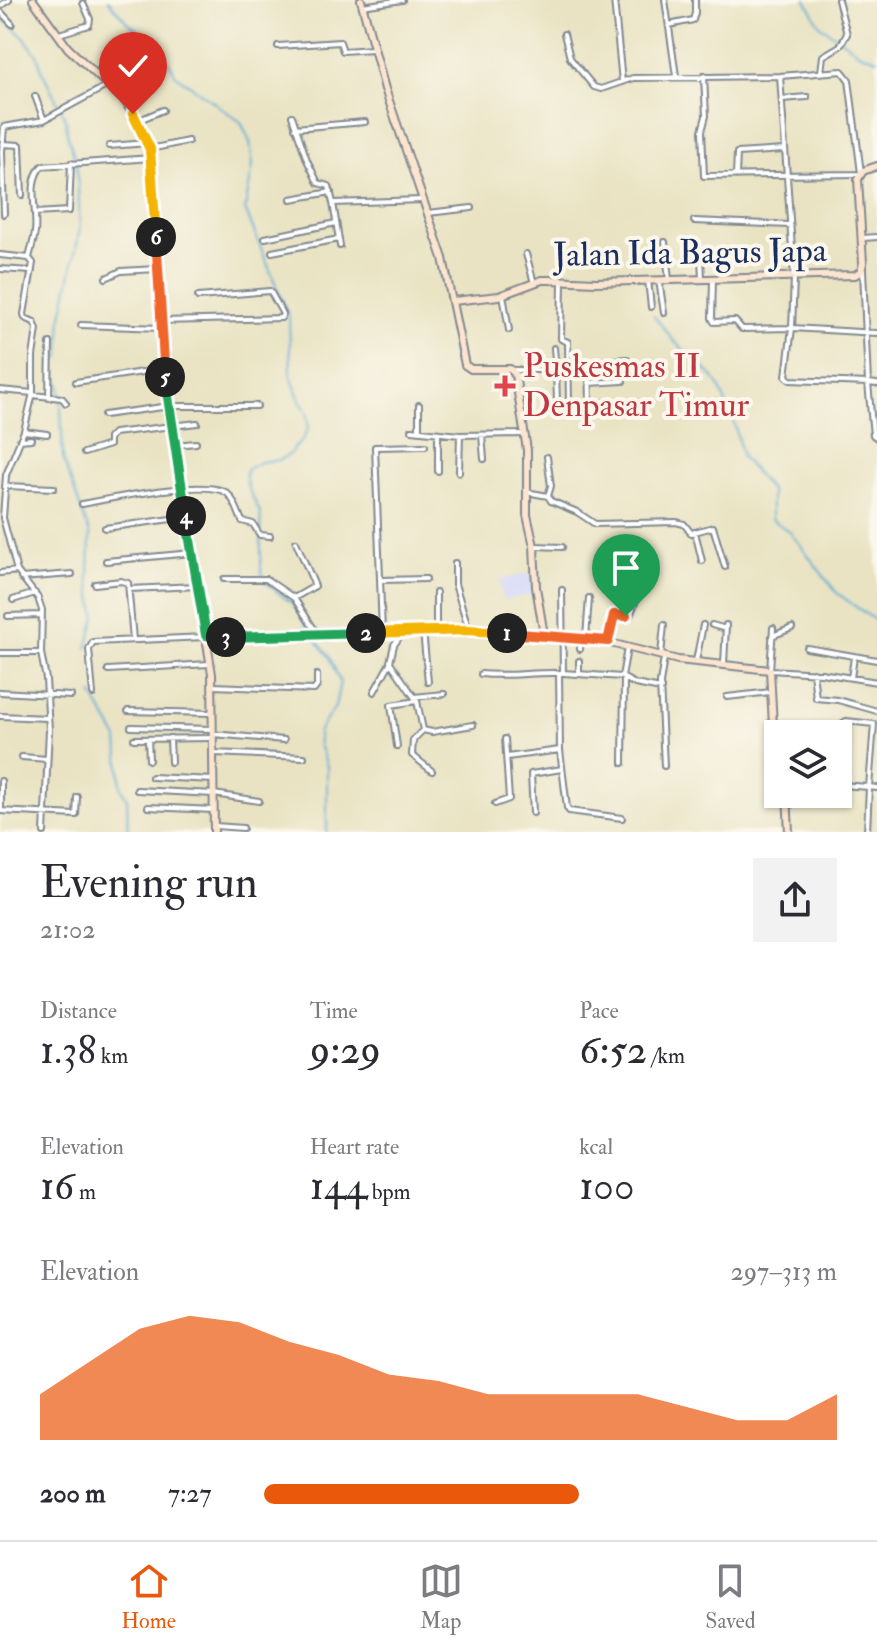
<!DOCTYPE html>
<meta charset="utf-8">
<style>
body{margin:0;font-family:"IM FELL Double Pica",serif;background:#f2f2f3;color:#2b2b33;height:100vh;display:flex;flex-direction:column;font-size:30px;white-space:nowrap}
*{box-sizing:border-box;margin:0}
p{font-size:26px;color:#7c7c81}
.icon{flex:none;width:44px;height:44px;fill:none;stroke:currentColor;stroke-width:2;stroke-linecap:round;stroke-linejoin:round}
.map{position:relative;height:832px;overflow:hidden}
.drawer{display:flex;flex-direction:column;background:#fff;flex:1}
.drawer>*{flex:none}
.tools{position:absolute;left:764px;top:720px;display:grid;gap:16px}
.tools a{display:grid;place-items:center;width:88px;height:88px;border-radius:0px;background:#fff;box-shadow:0 2px 6px #0004;font-size:40px}
.pin{position:absolute;display:grid;place-items:center;width:68px;height:68px;color:#fff;margin:-82px -34px;border-radius:50% 50% 50% 0;rotate:-45deg;box-shadow:0 0 8px #0007}
.pin .icon{rotate:45deg}
.km{position:absolute;width:40px;height:40px;margin:-20px;border-radius:50%;background:#222;color:#fff;font-size:22px;line-height:40px;text-align:center}
.round{display:grid;place-items:center;flex:none;width:84px;height:84px;border-radius:0px;background:#f2f2f3}
.head{display:flex;align-items:center;justify-content:space-between;height:136px;padding:0 40px}
h1{font-size:44px;font-weight:600;line-height:60px}
.metrics{display:grid;grid-template-columns:repeat(3,1fr);gap:12px;height:136px;padding:8px 40px}
.metrics div{display:grid;align-content:center}
.metrics b{font-size:40px;font-weight:600}
.metrics small{font-size:22px;font-weight:400}
.metrics p{font-size:22px}
.chart{height:224px;padding:16px 40px}
.chart p{display:flex;justify-content:space-between}
.chart svg{width:100%;height:144px;margin-top:8px;fill:#ea580c;opacity:.7}
ul{padding:0 40px;list-style:none;font-size:26px}
li{display:grid;grid-template-columns:128px 96px 1fr;align-items:center;height:60px}
li i{height:20px;border-radius:10px;background:#ea580c}
.tabs{display:flex;justify-content:space-around;align-items:center;height:112px;border-top:2px solid #e1e1e2;background:#fff;font-size:22px;color:#7c7c81}
.tabs a{display:grid;justify-items:center;gap:4px}
.tabs .active{color:#ea580c}
.map>svg:first-child{display:block}
</style>
<div class="map">
<svg width="877" height="832" viewBox="0 0 877 832">
<rect width="100%" height="100%" fill="#fbf7ec"/>
<filter id="ink" filterUnits="userSpaceOnUse"><feTurbulence type="fractalNoise" baseFrequency=".0125" numOctaves="2"/><feDisplacementMap in="SourceGraphic" scale="16" xChannelSelector="R" yChannelSelector="G"/><feConvolveMatrix kernelMatrix="1 2 1 2 8 2 1 2 1" color-interpolation-filters="sRGB"/></filter>
<filter id="wash" filterUnits="userSpaceOnUse"><feTurbulence type="fractalNoise" baseFrequency=".006" numOctaves="4" result="noise"/><feDisplacementMap in="SourceGraphic" scale="32" xChannelSelector="R" yChannelSelector="G"/><feGaussianBlur stdDeviation="1.8" result="paint"/><feColorMatrix in="noise" values="0 0 0 0 0 0 0 0 0 0 0 0 0 0 0 0 0 1.4 0 .05"/><feComposite in="paint" operator="in"/></filter>
<g filter="url(#wash)">
<rect width="100%" height="100%" fill="#e9e3c3"/>
<path fill="#d5d8f9" d="M532 573 533 594 503 600 499 580Z"/>
<g fill="none" stroke-linecap="round" stroke-linejoin="round">
<path stroke="#59a9d3" stroke-width="2" d="M108 0 127 22 160 48 176 75 241 122 250 142 253 165 245 209 289 317 291 376 300 401 307 412 308 428 303 439 288 455 280 460 260 462 246 470C244 487 253 496 259 510 262 516 260 525 261 531
M806 0 820 25 860 53 877 59
M0 17 24 37 37 55 43 73 66 120 67 133 77 166 80 229 62 316 60 356 54 364 55 375 60 383 63 459 90 534 89 579 96 617 87 648
M654 316 674 341 712 376 719 386 735 426 742 457 771 491V519L790 532 837 593 877 622
M261 538V570L265 582 294 605 308 629
M311 634 329 656 340 682 335 707 318 732 319 745 327 766V832
M92 694 118 739 121 786 127 799 128 832"/>
</g>
</g>
<g filter="url(#ink)">
<g fill="none" stroke-linecap="round" stroke-linejoin="round">
<defs>
<path id="street" d="M614 0 622 82
M665 0 676 76
M0 6 9 0
M362 6 402 0
M0 11 12 24
M669 25 693 20 695 13V0
M59 34 89 25 90 19 83 3
M564 34 570 58 594 87 601 89 633 78 780 76 842 71 849 80 861 173
M278 46 340 42 343 51 373 49
M821 72 823 56 840 46 847 34 838 0
M704 76 706 116 702 131 704 176 860 174
M780 76 794 277 792 328 786 376 790 380 868 383 873 435 877 438
M35 96 44 120
M782 99 807 97
M292 116 307 160 318 183 329 186 333 203 422 200
M137 121 163 110
M295 128 365 122
M2 144 20 145 22 195
M109 146 148 143
M150 149 188 141
M736 176 737 153 784 150
M291 199 331 192
M333 203 340 246
M35 213 69 211 71 163
M428 213 472 208
M4 214 2 152 4 127 44 120 108 85
M694 221 790 225
M265 238 336 223
M863 238 877 237
M665 242 669 280
M272 252 339 239
M526 254 534 283
M0 255 29 258 33 263 24 314 25 318 34 322 37 329 33 356V393L24 431 6 475 3 518 17 571 38 598 42 610 41 653 46 679 49 730 44 832
M701 257 702 279
M29 258C31 249 34 240 35 232 38 211 26 183 42 166L151 158
M0 269 32 271
M863 270 868 383 877 384
M106 278 121 271 157 269
M713 279 712 318 714 322 735 321 742 329 792 328 877 333
M648 280 651 307
M659 280 664 313
M562 281 561 339 568 342 569 404 572 414
M503 295 509 330
M161 321 281 318 283 314 270 291 198 297
M81 325 161 328
M627 359 589 363 590 403H641
M513 370H556L554 348
M556 370 557 402
M570 372 589 370
M76 382 163 369
M589 383 623 381
M0 390 33 393
M32 395 62 398 66 403
M49 398 50 343
M104 415 170 406H257
M412 430 460 435 524 434
M419 430V405
M24 431 47 434
M482 435 484 459
M20 440 31 439
M175 445 196 443
M84 453 109 445V438L114 433 197 423
M438 471V434
M459 472 460 435
M5 486 54 488
M526 492 548 496 551 486 547 457
M548 496 551 501 577 512 595 524 676 522 684 524 691 533 713 527 725 567
M82 504C109 499 206 478 227 493 235 500 238 512 242 521L253 524 260 535 270 536
M105 528 186 517
M695 532 702 561
M296 542 315 586 294 598 316 632
M534 546 562 547
M106 561 192 553
M455 563V584L469 630
M0 573 17 571
M21 578 72 574
M224 579H266L294 598
M381 580 426 579
M95 584 121 581 128 583 133 640
M129 589 198 586
M562 590 563 673H559L560 750 567 808 569 811 622 818
M436 593V631
M13 600 35 593
M8 616 41 615
M712 625 726 629
M773 628 770 670 821 673 877 682
M423 631 428 682
M382 632 375 447 425 446
M772 636 792 628
M586 638 589 598
M608 641 614 615 630 616 638 595
M807 648 877 660
M580 649 581 637
M0 653H41
M661 655 664 625
M696 661 703 625
M724 664 726 625
M108 670 209 664
M813 672 816 698 838 700 877 711
M563 673 622 677 635 684 661 689
M481 674C508 677 532 672 559 673
M579 674V661
M622 677 627 648
M851 678 854 657
M213 686 314 690 317 686V675
M0 692 71 696
M374 692 390 663
M93 694 89 649 93 642 206 637
M414 697 444 694
M727 697 771 692
M417 701 423 730 413 740 412 755 432 771
M128 711 213 713
M0 716 48 718
M131 727 213 729
M423 730 432 732 473 725
M213 734 284 740
M170 738 171 762
M134 739 212 738
M148 739 149 760
M397 746 391 705 417 701 390 662 394 645 403 632
M214 753 304 757
M22 757 47 759
M507 757 560 750
M623 763 624 679
M664 766 660 683 664 658
M152 777 214 780
M1 781V811
M838 785H841L869 787 874 724 846 721 843 723 841 785
M137 790 214 794 259 801
M495 804 509 799 505 739
M789 804 815 800 818 794
M148 807 214 810
M0 811 76 815 77 797
M533 813 531 774 562 769
M215 826 243 828
M867 832 869 787 877 788"/>
<path id="secondary" d="M33 0 68 48 126 102 150 149 163 369 212 674 214 832
M361 0 385 89 443 258 465 365 471 369H510L515 374 527 450V515L534 546 536 587 544 635
M453 301 499 296 542 280H551L596 282 855 275 861 271 863 263 858 179 863 171 877 166
M206 635 215 637 316 632 478 631 594 639 678 660 770 670 773 726 778 752
M787 794 789 832"/>
</defs>
<use href="#street" stroke="#828990" stroke-width="8"/>
<use href="#secondary" stroke="#828990" stroke-width="10"/>
<use href="#street" stroke="#fff" stroke-width="4"/>
<use href="#secondary" stroke="#fce5cf" stroke-width="6"/>
</g>
</g>
<g fill="none" stroke-linecap="round" stroke-linejoin="round" filter="url(#ink)">
<defs>
<path id="split-1" d="M507 633 608 641 614 615 626 616"/>
<path id="split-2" d="M366 633 469 630 507 633"/>
<path id="split-3" d="M226 637 366 633"/>
<path id="split-4" d="M186 516 206 635 226 637"/>
<path id="split-5" d="M165 377 186 516"/>
<path id="split-6" d="M156 237 165 377"/>
<path id="split-7" d="M133 114 150 149 156 237"/>
</defs>
<use href="#split-1" stroke="#fff" stroke-width="16"/>
<use href="#split-2" stroke="#fff" stroke-width="16"/>
<use href="#split-3" stroke="#fff" stroke-width="16"/>
<use href="#split-4" stroke="#fff" stroke-width="16"/>
<use href="#split-5" stroke="#fff" stroke-width="16"/>
<use href="#split-6" stroke="#fff" stroke-width="16"/>
<use href="#split-7" stroke="#fff" stroke-width="16"/>
<use href="#split-1" stroke="#f0652b" stroke-width="10"/>
<use href="#split-2" stroke="#f5b400" stroke-width="10"/>
<use href="#split-3" stroke="#22a559" stroke-width="10"/>
<use href="#split-4" stroke="#22a559" stroke-width="10"/>
<use href="#split-5" stroke="#22a559" stroke-width="10"/>
<use href="#split-6" stroke="#f0652b" stroke-width="10"/>
<use href="#split-7" stroke="#f5b400" stroke-width="10"/>
</g>
<path fill="#e0444e" stroke="#fbf7ec" stroke-width="3" d="M501 374h8v8h8v8h-8v8h-8v-8h-8v-8h8z"/>
<g text-anchor="middle" dominant-baseline="central" stroke-width="8" stroke-linejoin="round" paint-order="stroke">
<g font-size="34" fill="#1b2f5e" stroke="#fbf7ec">
<text transform="translate(690 253) rotate(-1)">Jalan Ida Bagus Japa</text>
</g>
<g font-size="34" fill="#be3a42" stroke="#fbf7ec" text-anchor="start">
<text x="523" y="366">Puskesmas II<tspan x="523" dy="39">Denpasar Timur</tspan></text>
</g>
</g>
</svg>
<div class="tools">
<a><svg class="icon" aria-label="layers" viewBox="0 0 24 24"><path d="M12 4l9 5-9 5-9-5zM3 14l9 5 9-5"/></svg></a>
</div>
<div class="pin" style="left:626px;top:616px;background:#1e9e55"><svg class="icon" aria-label="arrive" viewBox="0 0 24 24"><path d="M6 21V4h12l-3 4 3 4H6"/></svg></div>
<div class="pin" style="left:133px;top:114px;background:#d93025"><svg class="icon" aria-label="check" viewBox="0 0 24 24"><path d="M5 12l5 5 9-10"/></svg></div>
<b class="km" style="left:507px;top:633px">1</b>
<b class="km" style="left:366px;top:633px">2</b>
<b class="km" style="left:226px;top:637px">3</b>
<b class="km" style="left:186px;top:516px">4</b>
<b class="km" style="left:165px;top:377px">5</b>
<b class="km" style="left:156px;top:237px">6</b>
</div>
<section class="drawer">
<div class="head"><div><h1>Evening run</h1><p>21:02</p></div><a class="round"><svg class="icon" aria-label="share" viewBox="0 0 24 24"><path d="M12 15V3M7 8l5-5 5 5M5 13v7h14v-7"/></svg></a></div>
<div class="metrics">
<div><p>Distance</p><b>1.38<small> km</small></b></div>
<div><p>Time</p><b>9:29</b></div>
<div><p>Pace</p><b>6:52<small> /km</small></b></div>
</div>
<div class="metrics">
<div><p>Elevation</p><b>16<small> m</small></b></div>
<div><p>Heart rate</p><b>144<small> bpm</small></b></div>
<div><p>kcal</p><b>100</b></div>
</div>
<div class="chart"><p><span>Elevation</span>297–313 m</p>
<svg viewBox="0 0 160 44" preserveAspectRatio="none"><path d="M0 44V30L10 20L20 10L30 6L40 8L50 14L60 18L70 24L80 26L90 30L100 30L110 30L120 30L130 34L140 38L150 38L160 30V44z"/></svg>
</div>
<ul>
<li><b>200 m</b>7:27<i style="width:55%"></i></li>
</ul>
</section>
<nav class="tabs">
<a class="active"><svg class="icon" aria-label="home" viewBox="0 0 24 24"><path d="M3 11l9-7 9 7M6 9v11h12V9"/></svg>Home</a>
<a><svg class="icon" aria-label="map" viewBox="0 0 24 24"><path d="M3 6l6-2 6 2 6-2v14l-6 2-6-2-6 2zM9 4v14M15 6v14"/></svg>Map</a>
<a><svg class="icon" aria-label="saved" viewBox="0 0 24 24"><path d="M7 4h10v16l-5-4-5 4z"/></svg>Saved</a>
</nav>
